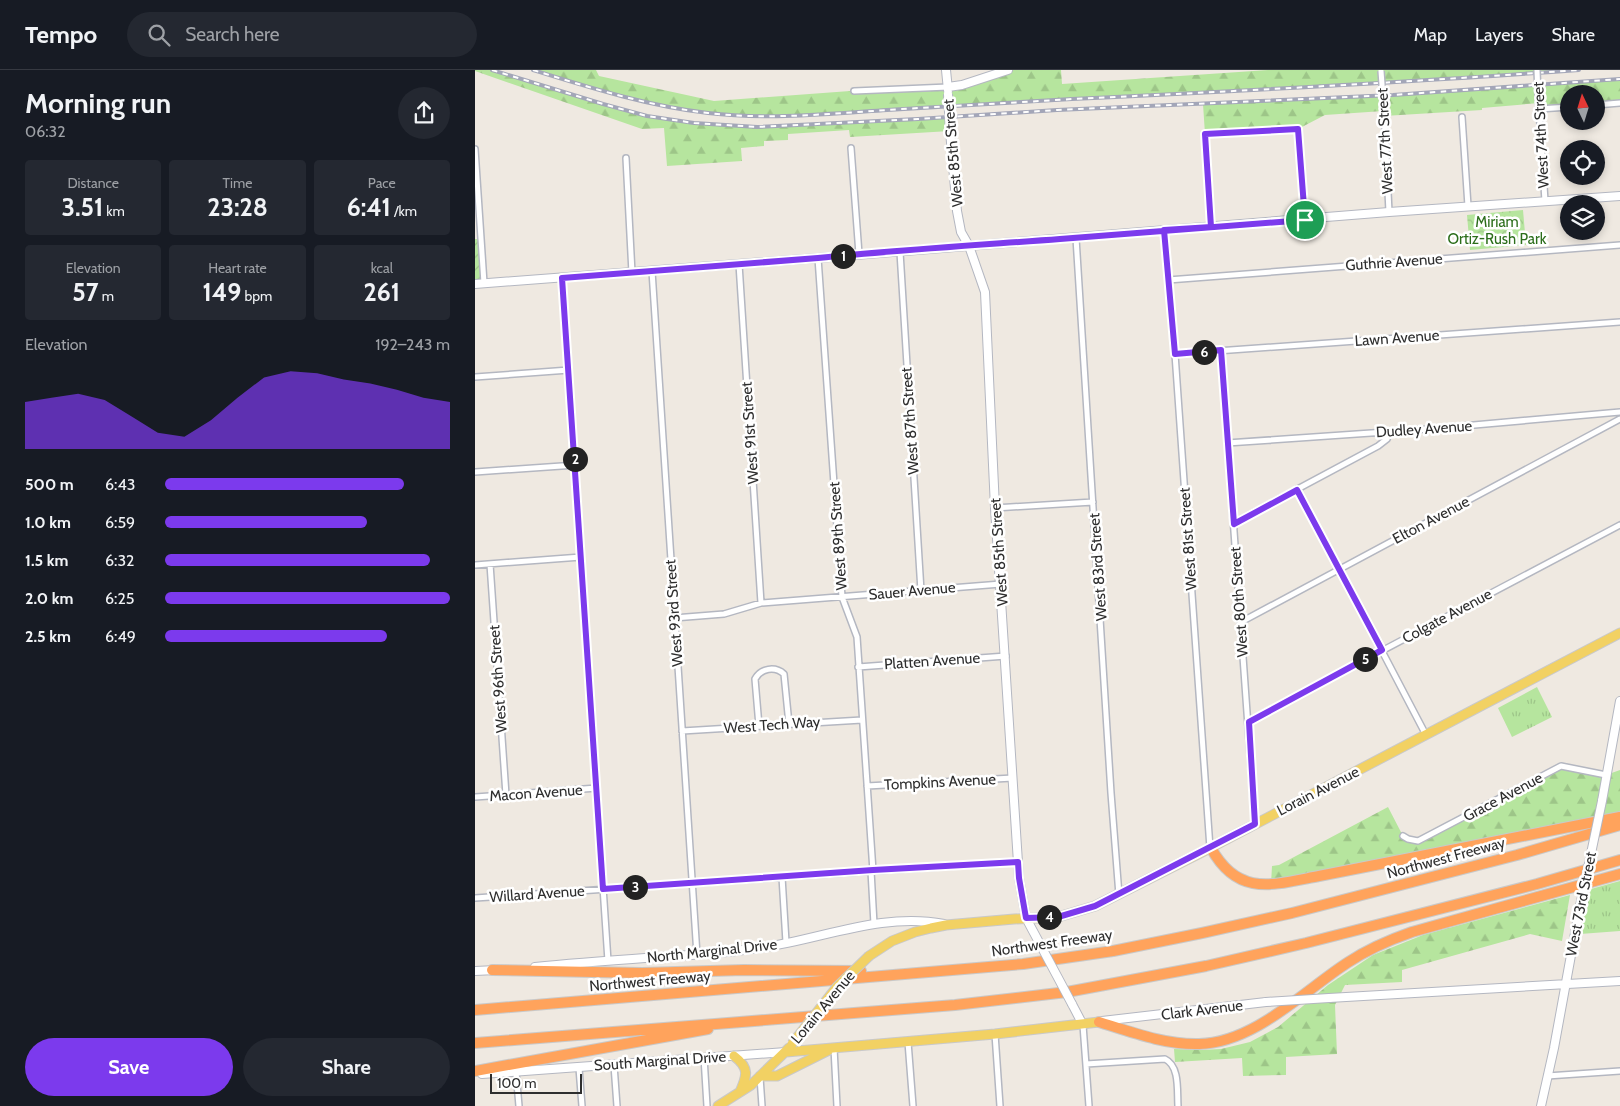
<!DOCTYPE html>
<meta charset="utf-8">
<style>
body{margin:0;font-family:Cabin,sans-serif;background:#242831;color:#f1f3f6;height:100vh;display:flex;flex-direction:column;font-size:19px;white-space:nowrap}
*{box-sizing:border-box;margin:0}
p{font-size:16px;color:#9ea1a6}
.icon{flex:none;width:28px;height:28px;fill:none;stroke:currentColor;stroke-width:2;stroke-linecap:round;stroke-linejoin:round}
.map{position:relative;flex:1;overflow:hidden}
.panel{display:flex;flex-direction:column;background:#171b24;width:475px}
.panel>*{flex:none}
.needle{width:32px;rotate:356deg}
.buttons{position:absolute;left:1085px;top:15px;display:grid;gap:10px}
.buttons a{display:grid;place-items:center;width:45px;height:45px;border-radius:50%;background:#171b24;box-shadow:0 2px 8px #0003;font-size:25px}
.scale{position:absolute;left:15px;bottom:12px;width:92px;box-sizing:border-box;padding-left:5px;border:2px solid #2e2e2e;border-top:0;font-size:14px;line-height:18px;white-space:nowrap;color:#2e2e2e;-webkit-text-stroke:4px #fff;paint-order:stroke}
.pin{position:absolute;display:grid;place-items:center;width:42px;height:42px;color:#fff;margin:-21px;border:2px solid #fff;border-radius:50%;box-shadow:0 1px 5px #0007}
.km{position:absolute;width:25px;height:25px;margin:-12px;border-radius:50%;background:#222;color:#fff;font-size:14px;line-height:25px;text-align:center}
.round{display:grid;place-items:center;flex:none;width:52px;height:52px;border-radius:26px;background:#242831}
.overview{display:flex;align-items:center;justify-content:space-between;height:85px;padding:0 25px}
h1{font-size:28px;font-weight:800;line-height:38px}
.metrics{display:grid;grid-template-columns:repeat(3,1fr);gap:8px;height:85px;padding:5px 25px}
.metrics div{display:grid;align-content:center;border-radius:5px;background:#242831;text-align:center}
.metrics b{font-size:25px;font-weight:800}
.metrics small{font-size:14px;font-weight:400}
.metrics p{font-size:14px}
.chart{height:140px;padding:10px 25px}
.chart p{display:flex;justify-content:space-between}
.chart svg{width:100%;height:90px;margin-top:5px;fill:#7c3aed;opacity:.7}
.cta{display:flex;gap:10px;margin-top:auto;padding:10px 25px}
.cta a{flex:1;height:58px;border-radius:30px;background:#7c3aed;color:#fff;font-size:20px;font-weight:800;line-height:58px;text-align:center}
.cta a+a{background:#242831;color:#f1f3f6}
ul{padding:0 25px;list-style:none;font-size:16px}
li{display:grid;grid-template-columns:80px 60px 1fr;align-items:center;height:38px}
li i{height:12px;border-radius:6px;background:#7c3aed}
header{display:flex;align-items:center;gap:30px;box-sizing:border-box;height:70px;padding:0 25px;background:#171b24;border-bottom:1px solid #363941}
header strong{font-size:24px}
nav{display:flex;gap:28px;margin-inline-start:auto;font-size:18px}
.search{width:350px;height:45px;background:#242831;display:flex;align-items:center;gap:12px;box-sizing:border-box;padding:0 18px;border-radius:28px;color:#9ea1a6;font-size:19px}
main{display:flex;flex:1;min-height:0}
.map>svg:first-child{display:block}
</style>
<header>
<strong>Tempo</strong>
<div class="search"><svg class="icon" aria-label="search" viewBox="0 0 24 24"><circle cx="10" cy="10" r="6"/><path d="M15 15l6 6"/></svg>Search here</div>
<nav><a>Map</a><a>Layers</a><a>Share</a></nav>
</header>
<main>
<section class="panel">
<div class="overview"><div><h1>Morning run</h1><p>06:32</p></div><a class="round"><svg class="icon" aria-label="share" viewBox="0 0 24 24"><path d="M12 15V3M7 8l5-5 5 5M5 13v7h14v-7"/></svg></a></div>
<div class="metrics">
<div><p>Distance</p><b>3.51<small> km</small></b></div>
<div><p>Time</p><b>23:28</b></div>
<div><p>Pace</p><b>6:41<small> /km</small></b></div>
</div>
<div class="metrics">
<div><p>Elevation</p><b>57<small> m</small></b></div>
<div><p>Heart rate</p><b>149<small> bpm</small></b></div>
<div><p>kcal</p><b>261</b></div>
</div>
<div class="chart"><p><span>Elevation</span>192–243 m</p>
<svg viewBox="0 0 160 44" preserveAspectRatio="none"><path d="M0 44V21L10 19L20 17L30 20L40 28L50 36L60 38L70 30L80 19L90 9L100 6L110 7L120 10L130 12L140 15L150 19L160 21V44z"/></svg>
</div>
<ul>
<li><b>500 m</b>6:43<i style="width:84%"></i></li>
<li><b>1.0 km</b>6:59<i style="width:71%"></i></li>
<li><b>1.5 km</b>6:32<i style="width:93%"></i></li>
<li><b>2.0 km</b>6:25<i style="width:100%"></i></li>
<li><b>2.5 km</b>6:49<i style="width:78%"></i></li>
</ul>
<div class="cta"><a>Save</a><a>Share</a></div>
</section>
<div class="map">
<svg width="1145" height="1036" viewBox="0 0 1145 1036">
<defs>
<pattern id="grass-tufts" width="24" height="20" patternUnits="userSpaceOnUse" patternTransform="scale(1.25)"><rect width="24" height="20" fill="#b6e59e"/><path d="M3 7l-1-3M5 7V3M7 7l1-3M15 17l-1-3M17 17v-4M19 17l1-3" fill="none" stroke="#9dc588"/></pattern>
<pattern id="forest-firs" width="22" height="20" patternUnits="userSpaceOnUse" patternTransform="scale(1.25)"><rect width="22" height="20" fill="#b6e59e"/><path d="M5 1l3.5 6h-7zM16 11l3.5 6h-7z" fill="#9dc588"/></pattern>
<pattern id="park-crowns" width="20" height="18" patternUnits="userSpaceOnUse" patternTransform="scale(1.25)"><rect width="20" height="18" fill="#b6e59e"/><path d="M2 6a3 3 0 1 1 6 0M12 15a3 3 0 1 1 6 0" fill="none" stroke="#9dc588"/></pattern>
<pattern id="garden-furrows" width="10" height="10" patternUnits="userSpaceOnUse" patternTransform="scale(1.25)"><rect width="10" height="10" fill="#b6e59e"/><path d="M-1 1l2-2M0 10L10 0M9 11l2-2" fill="none" stroke="#9dc588"/></pattern>
</defs>
<rect width="100%" height="100%" fill="#efe9e1"/>
<path fill="url(#grass-tufts)" d="M1062 617 1077 647 1037 667 1023 638Z
M1145 811V861L1105 864 1116 819Z"/>
<path fill="url(#forest-firs)" d="M0 0H17L153 41 219 53 282 57 474 48 475 61 375 67 374 60 313 64V70L289 71V76L266 78 267 91 192 96 189 58 167 59 0 1Z
M59 0H121L124 6 239 31 375 21 473 17 533 0H586L587 14 793 0H1104L908 14 468 36 316 46H276L234 43 210 39 148 27Z
M1145 9V33L1121 35V24H1094V37L1064 39V33L1007 38V40L909 46 908 41 850 45 823 59 730 64 728 34 918 25 1009 19 1030 15 1051 16Z
M1086 696 1131 705 1145 700V747L796 814 797 796 804 795 913 737 928 766 943 771Z
M1095 825 1087 871 1055 864 927 900V912L870 915 860 935 862 984 811 987V1005L768 1006 767 988 700 992 699 979 727 980 746 979 775 972 803 957 853 915 898 885 948 865Z"/>
<path fill="url(#park-crowns)" d="M1048 140 1051 175 995 180 992 145Z"/>
<path fill="url(#garden-furrows)" d="M0 169H6L9 213 0 214Z"/>
<g fill="none" stroke-linecap="round" stroke-linejoin="round">
<defs>
<path id="street" d="M379 21 473 17
M1063 24 1070 131
M1121 35 1145 33
M1064 39 1094 37
M909 41 914 142
M987 47 993 136
M376 78 384 184
M0 79 9 213
M151 88 157 203
M736 157 730 64 823 59 830 150
M689 160 700 284 735 778
M601 168 636 723 644 825
M425 182 446 521
M343 188 367 527 382 567 398 801
M264 194 286 533
M177 201 222 885
M87 208 133 891
M693 210 1145 175
M746 280 780 754
M700 284 1145 252
M0 307 94 300
M752 373 954 359 1145 342
M0 402 101 395
M822 419 951 665
M520 438 618 432
M759 453 903 376 912 369 915 361
M15 494 31 725
M0 495 106 487
M199 548 249 544 286 533 526 514
M766 552 1145 349
M383 597 531 586
M774 651 1145 455
M284 656 280 609C286 598 300 596 309 604L314 654
M207 661 387 650
M392 716 538 708
M0 727 122 718
M928 766 933 769 943 771 1086 696 1131 705
M396 801 399 854
M307 807 311 872
M0 828 398 801 543 792
M608 955 614 1036
M520 964 525 1036
M433 972 438 1036
M359 978 362 1036
M229 987 232 1036
M611 994 690 989C705 996 702 1021 703 1036
M139 995 142 1036
M104 998 107 1036
M41 1002 44 1036
M1072 1006 1145 1001
M285 1007 287 1036"/>
<path id="secondary" d="M471 0 473 20
M473 17 487 15 533 0
M475 61 482 141 486 162 494 176 510 222 520 438 544 808 551 848 566 876
M0 214 343 188 914 142 1145 126
M1127 731 1145 631
M60 897C101 893 143 890 184 887 220 885 255 883 290 877 349 868 409 842 469 854
M0 901 21 900
M854 928 1145 911
M597 934 608 955
M627 951 791 932
M7 1004 311 982
M1066 1036 1079 978 1105 836"/>
<path id="primary" d="M394 886 417 871 440 862 456 858 471 855 539 849 583 847 620 836 729 781 1145 563
M311 982 520 964 624 952
M259 986C275 998 272 1006 265 1022
M285 1006H302L354 980
M243 1036 276 1015 314 978"/>
<path id="highway" d="M736 778C763 827 797 815 844 806L1145 747
M17 900 167 903 269 900 386 901
M0 940 548 894 638 881 727 863 817 843 1042 785 1145 755
M624 952C656 962 691 975 724 974 779 973 829 921 872 893 893 879 914 870 937 862L1145 804
M0 973 480 935 592 922 731 896 831 873 1062 814 1145 790
M0 1001 233 959"/>
</defs>
<use href="#street" stroke="#b4b7c1" stroke-width="8"/>
<use href="#secondary" stroke="#b4b7c1" stroke-width="10"/>
<use href="#primary" stroke="#c9c9c9" stroke-width="11"/>
<use href="#highway" stroke="#c9c9c9" stroke-width="12"/>
<use href="#street" stroke="#fff" stroke-width="5"/>
<use href="#secondary" stroke="#fff" stroke-width="8"/>
<use href="#primary" stroke="#f2d163" stroke-width="9"/>
<use href="#highway" stroke="#ffa35c" stroke-width="10"/>
<defs>
<path id="rail" d="M17 0 128 34 172 46 219 53 282 57 443 49 582 40 918 25 1145 9
M58 0C116 18 173 36 233 43 292 50 353 44 412 40 474 36 536 33 597 29 767 21 936 12 1104 0"/>
</defs>
<use href="#rail" stroke="#a3a6b8" stroke-width="4"/>
<use href="#rail" stroke="#fff" stroke-width="2" stroke-dasharray="5.5" stroke-linecap="butt"/>
<defs>
<path id="street-bridge" d="M1062 0 1063 24
M906 1 909 41"/>
<path id="secondary-bridge" d="M473 24 475 61
M1105 836 1127 731
M566 876 597 934
M791 932 854 928"/>
<path id="primary-bridge" d="M317 974 362 917 394 886"/>
</defs>
<use href="#street-bridge" stroke="#b4b7c1" stroke-width="8" stroke-linecap="butt"/>
<use href="#secondary-bridge" stroke="#b4b7c1" stroke-width="10" stroke-linecap="butt"/>
<use href="#primary-bridge" stroke="#c9c9c9" stroke-width="11" stroke-linecap="butt"/>
<use href="#street-bridge" stroke="#fff" stroke-width="5"/>
<use href="#secondary-bridge" stroke="#fff" stroke-width="8"/>
<use href="#primary-bridge" stroke="#f2d163" stroke-width="9"/>
</g>
<g fill="none" stroke-linecap="round" stroke-linejoin="round">
<defs>
<path id="route" d="M830 150C748 156 666 163 585 169 504 175 423 180 343 188L87 208 128 819 398 800 543 792 544 808 551 848 583 847 620 836 780 754 774 652 907 580 822 420 759 454 746 280 700 284 689 160 736 157 730 64 823 59 830 150"/>
</defs>
<use href="#route" stroke="#fff" stroke-width="10"/>
<use href="#route" stroke="#7c3aed" stroke-width="6"/>
</g>
<g text-anchor="middle" dominant-baseline="central" stroke-width="5" stroke-linejoin="round" paint-order="stroke">
<g font-size="15" fill="#2e2e2e" stroke="#fff">
<text transform="translate(1066 65) rotate(-93)">West 74th Street</text>
<text transform="translate(910 71) rotate(-93)">West 77th Street</text>
<text transform="translate(478 83) rotate(-95)">West 85th Street</text>
<text transform="translate(919 192) rotate(-4)">Guthrie Avenue</text>
<text transform="translate(922 268) rotate(-4)">Lawn Avenue</text>
<text transform="translate(435 351) rotate(-94)">West 87th Street</text>
<text transform="translate(949 359) rotate(-4)">Dudley Avenue</text>
<text transform="translate(275 363) rotate(-94)">West 91st Street</text>
<text transform="translate(956 450) rotate(-28)">Elton Avenue</text>
<text transform="translate(363 466) rotate(-94)">West 89th Street</text>
<text transform="translate(713 469) rotate(-94)">West 81st Street</text>
<text transform="translate(524 482) rotate(-94)">West 85th Street</text>
<text transform="translate(623 497) rotate(-94)">West 83rd Street</text>
<text transform="translate(437 521) rotate(-5)">Sauer Avenue</text>
<text transform="translate(764 532) rotate(-94)">West 80th Street</text>
<text transform="translate(199 543) rotate(-94)">West 93rd Street</text>
<text transform="translate(972 546) rotate(-28)">Colgate Avenue</text>
<text transform="translate(457 591) rotate(-4)">Platten Avenue</text>
<text transform="translate(23 609) rotate(-94)">West 96th Street</text>
<text transform="translate(297 655) rotate(-4)">West Tech Way</text>
<text transform="translate(465 712) rotate(-3)">Tompkins Avenue</text>
<text transform="translate(843 721) rotate(-27)">Lorain Avenue</text>
<text transform="translate(61 723) rotate(-4)">Macon Avenue</text>
<text transform="translate(1028 727) rotate(-28)">Grace Avenue</text>
<text transform="translate(971 788) rotate(-15)">Northwest Freeway</text>
<text transform="translate(62 824) rotate(-4)">Willard Avenue</text>
<text transform="translate(1106 834) rotate(-79)">West 73rd Street</text>
<text transform="translate(577 873) rotate(-8)">Northwest Freeway</text>
<text transform="translate(237 881) rotate(-6)">North Marginal Drive</text>
<text transform="translate(175 911) rotate(-5)">Northwest Freeway</text>
<text transform="translate(348 937) rotate(-50)">Lorain Avenue</text>
<text transform="translate(727 940) rotate(-7)">Clark Avenue</text>
<text transform="translate(185 991) rotate(-4)">South Marginal Drive</text>
</g>
<g font-size="15" fill="#2c6e1b" stroke="#fff">
<text x="1022" y="152">Miriam<tspan x="1022" dy="17">Ortiz-Rush Park</tspan></text>
</g>
</g>
</svg>
<div class="buttons">
<a><svg class="needle" viewBox="-14 -14 28 28"><path d="M0-13l5 13h-10z" fill="#e53935"/><path d="M0 13l5-13h-10z" fill="#9ea1a6"/></svg></a>
<a><svg class="icon" aria-label="locate" viewBox="0 0 24 24"><circle cx="12" cy="12" r="6"/><path d="M12 2v4M12 18v4M2 12h4M18 12h4"/></svg></a>
<a><svg class="icon" aria-label="layers" viewBox="0 0 24 24"><path d="M12 4l9 5-9 5-9-5zM3 14l9 5 9-5"/></svg></a>
</div>
<div class="scale">100 m</div>
<div class="pin" style="left:830px;top:150px;background:#1e9e55"><svg class="icon" aria-label="arrive" viewBox="0 0 24 24"><path d="M6 21V4h12l-3 4 3 4H6"/></svg></div>
<b class="km" style="left:368px;top:186px">1</b>
<b class="km" style="left:100px;top:389px">2</b>
<b class="km" style="left:160px;top:817px">3</b>
<b class="km" style="left:574px;top:847px">4</b>
<b class="km" style="left:890px;top:589px">5</b>
<b class="km" style="left:729px;top:282px">6</b>
</div>
</main>
